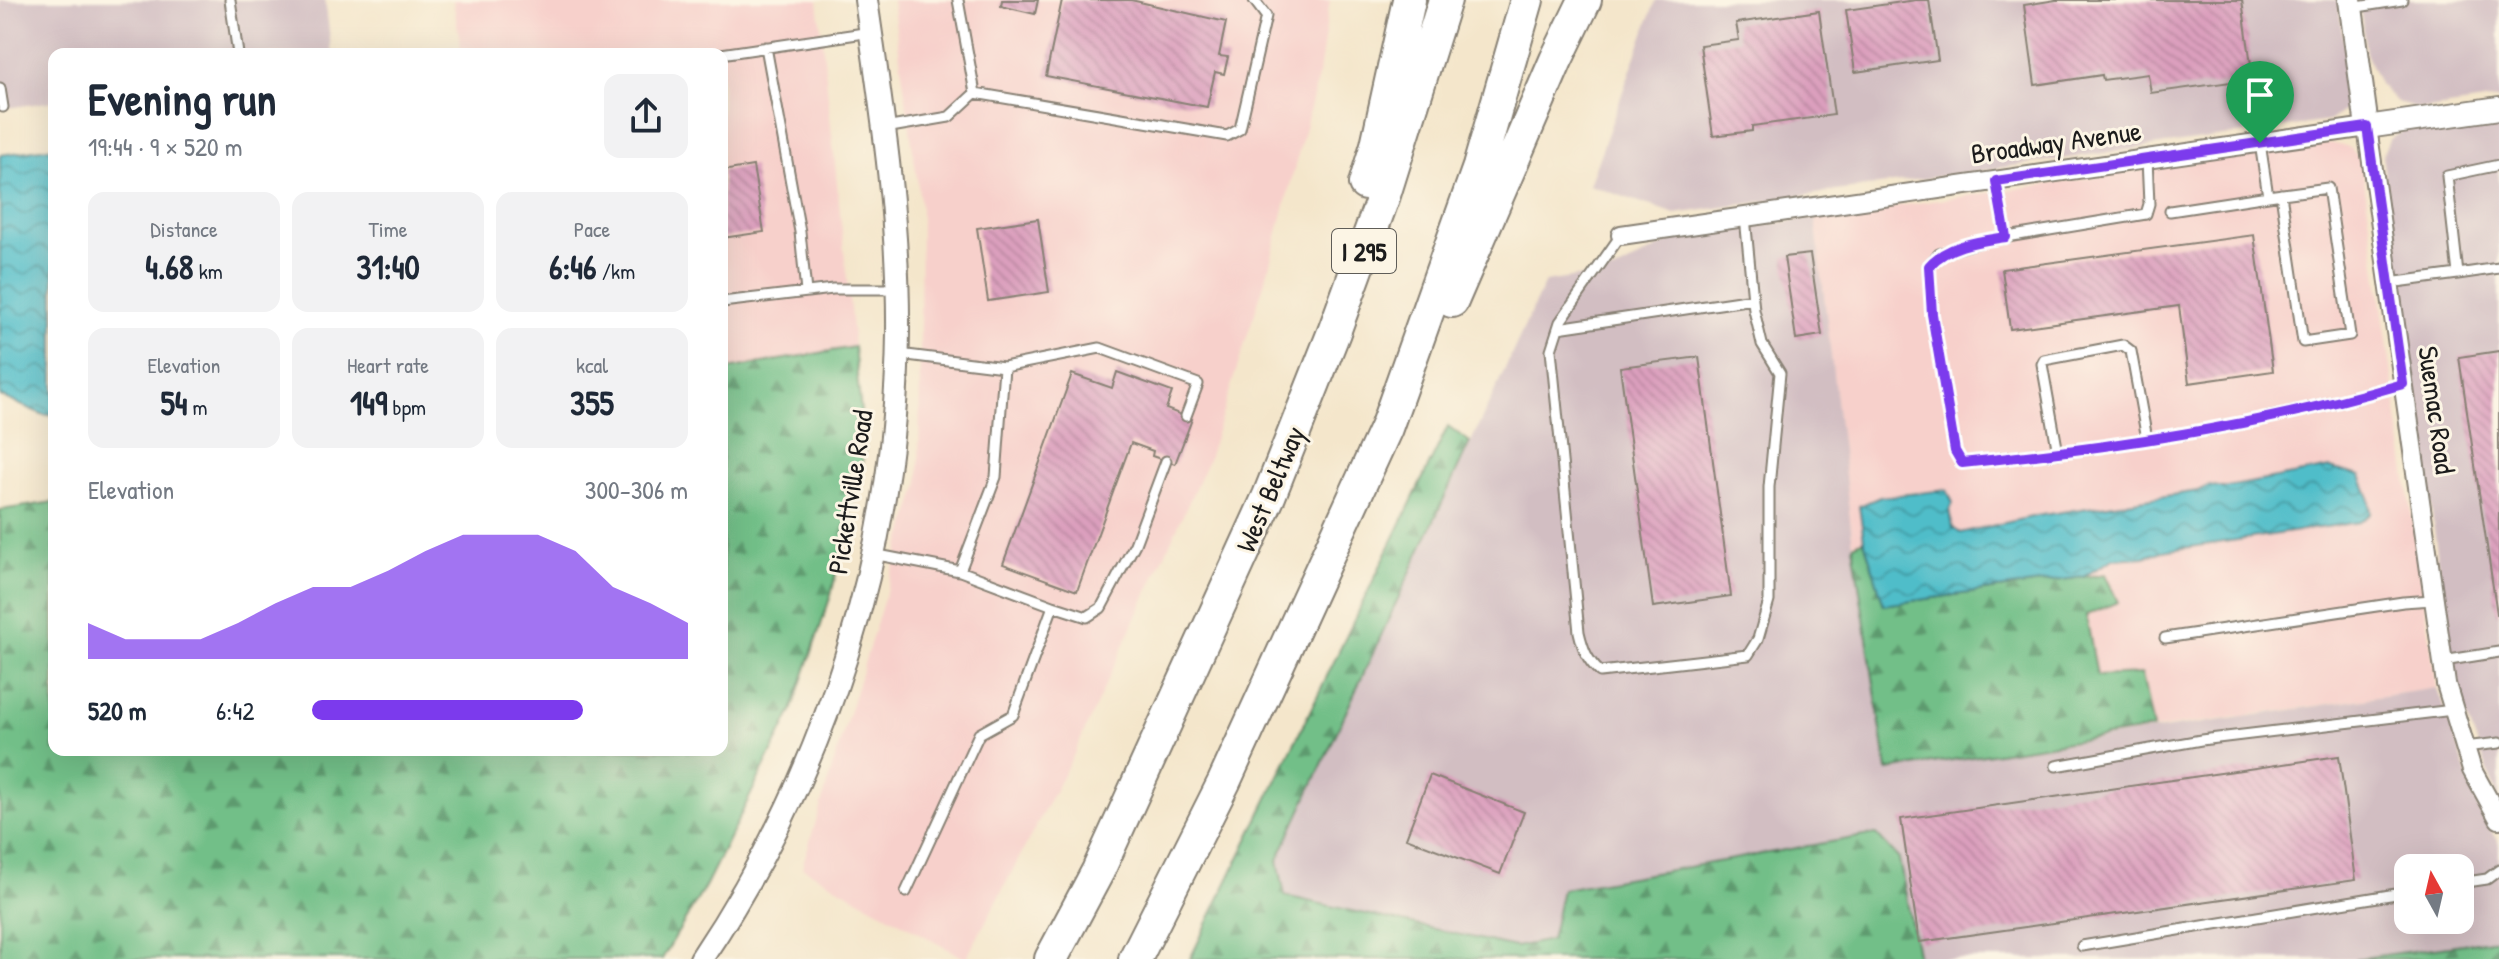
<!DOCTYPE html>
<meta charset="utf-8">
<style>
body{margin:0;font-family:"Patrick Hand",sans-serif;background:#f2f2f3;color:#1f2937;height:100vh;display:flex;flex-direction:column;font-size:30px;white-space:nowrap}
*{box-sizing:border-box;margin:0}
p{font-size:26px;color:#747a83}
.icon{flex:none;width:44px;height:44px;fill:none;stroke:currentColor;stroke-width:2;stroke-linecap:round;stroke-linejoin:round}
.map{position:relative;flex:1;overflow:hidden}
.details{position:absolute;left:48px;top:48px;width:680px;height:708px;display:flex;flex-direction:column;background:#fff;border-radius:16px;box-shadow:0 8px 32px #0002}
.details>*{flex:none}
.needle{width:52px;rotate:352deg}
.fabs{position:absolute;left:2394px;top:854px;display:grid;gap:16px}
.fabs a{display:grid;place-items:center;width:80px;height:80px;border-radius:16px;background:#fff;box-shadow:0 8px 32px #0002;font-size:40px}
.pin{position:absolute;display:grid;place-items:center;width:68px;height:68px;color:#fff;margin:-82px -34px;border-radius:50% 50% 50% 0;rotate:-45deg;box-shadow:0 0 8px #0007}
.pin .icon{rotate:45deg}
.round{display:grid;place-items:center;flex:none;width:84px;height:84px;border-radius:16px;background:#f2f2f3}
.overview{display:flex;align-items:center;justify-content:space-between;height:136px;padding:0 40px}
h1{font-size:44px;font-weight:700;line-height:60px}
.metrics{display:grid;grid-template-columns:repeat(3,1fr);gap:12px;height:136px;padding:8px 40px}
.metrics div{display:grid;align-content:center;border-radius:16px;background:#f2f2f3;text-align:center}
.metrics b{font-size:34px;font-weight:700}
.metrics small{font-size:22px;font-weight:400}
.metrics p{font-size:22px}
.chart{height:224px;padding:16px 40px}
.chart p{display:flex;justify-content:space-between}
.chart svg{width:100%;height:144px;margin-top:8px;fill:#7c3aed;opacity:.7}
ul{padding:0 40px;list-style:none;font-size:26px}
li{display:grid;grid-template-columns:128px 96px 1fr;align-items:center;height:60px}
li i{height:20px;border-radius:10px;background:#7c3aed}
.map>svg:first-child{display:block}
</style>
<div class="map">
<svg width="2499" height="959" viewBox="0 0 2499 959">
<defs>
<pattern id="forest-firs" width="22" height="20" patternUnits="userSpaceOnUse" patternTransform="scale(2)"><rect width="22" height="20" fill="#72bf88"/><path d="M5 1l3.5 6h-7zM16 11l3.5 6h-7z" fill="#5d9a6e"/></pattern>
<pattern id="water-waves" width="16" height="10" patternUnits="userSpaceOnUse" patternTransform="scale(2)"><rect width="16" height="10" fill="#50bdc9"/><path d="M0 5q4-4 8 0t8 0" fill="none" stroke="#4299a2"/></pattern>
<pattern id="building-back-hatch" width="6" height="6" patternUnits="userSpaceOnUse" patternTransform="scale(2)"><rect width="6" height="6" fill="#db9fbd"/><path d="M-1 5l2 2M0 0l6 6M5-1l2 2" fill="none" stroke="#bb88a2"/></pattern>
</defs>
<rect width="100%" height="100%" fill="#fcf5e5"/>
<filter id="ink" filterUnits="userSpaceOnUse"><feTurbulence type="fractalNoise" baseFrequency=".0125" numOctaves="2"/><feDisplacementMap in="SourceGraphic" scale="16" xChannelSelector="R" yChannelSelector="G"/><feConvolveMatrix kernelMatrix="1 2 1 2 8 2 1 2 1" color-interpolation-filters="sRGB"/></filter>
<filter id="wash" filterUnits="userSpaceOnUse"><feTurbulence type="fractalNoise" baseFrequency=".006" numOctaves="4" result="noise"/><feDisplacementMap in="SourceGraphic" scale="32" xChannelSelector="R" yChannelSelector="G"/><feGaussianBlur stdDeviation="1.8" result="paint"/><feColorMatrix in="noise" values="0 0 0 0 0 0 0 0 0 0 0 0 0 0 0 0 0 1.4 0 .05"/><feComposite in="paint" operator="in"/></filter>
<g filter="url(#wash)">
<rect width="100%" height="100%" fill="#f4e6cb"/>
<path fill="#f7d0cb" d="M453 0H818L854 347 722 370V54H462Z
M892 0H1330L1319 73 1268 271 1207 462 1075 752 966 959 802 867 919 484 921 208Z
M2331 143 2350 148 2361 160 2437 688 2153 729 2142 675 2097 677 2086 615 2118 601 2105 574 2083 577 2113 559 2144 557 2163 551 2328 470 2222 488 2210 485 2198 491 2036 516 1960 533 1953 529 1950 510 1913 492 1880 497 1859 506 1864 540 1853 545 1815 218Z"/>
<path fill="#d2bec2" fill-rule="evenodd" d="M0 0H325L332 54H54V101L0 109Z
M1656 0H2338L2350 87 2344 110 2329 121 1675 214 1589 185Z
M2359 0H2499V99L2421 110 2398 103 2379 84 2366 53Z
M2499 116V800L2464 709 2454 673 2382 155 2389 140 2404 130Z
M1815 218 1853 545 1887 770 2437 688 2481 814 2499 844V939L2355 959H1918L1899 859 1515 947 1284 896 1278 860 1545 282 1615 271 1676 238ZM2408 868H2460V920H2408Z"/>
<path fill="url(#forest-firs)" stroke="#476e52" stroke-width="2" d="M854 347 865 449 831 595 792 711 706 885 662 959H0V510L54 502V750H722V370Z
M1448 426 1470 442 1278 860 1285 896 1515 947 1551 940 1562 889 1876 834 1899 859 1918 959H1190Z
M1864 540 1884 605 2105 574 2118 602 2086 615 2097 676 2142 674 2153 729 1887 770 1853 545Z
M2499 939V959H2355Z"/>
<path fill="url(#water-waves)" stroke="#366c72" stroke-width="2" d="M54 147V414L44 415 0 396V155Z
M2330 468 2361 476 2369 495 2371 513 2359 522 2163 551 2144 557 2113 559 2083 577 1884 605 1864 540 1859 506 1880 497 1947 490 1953 503 1950 510 1953 528 1960 533 2036 516 2198 491 2210 485 2222 488Z"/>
<g id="blocks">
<path fill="url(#building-back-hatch)" d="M1002 0H1038L1035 14 1001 6Z
M1062 0H1131L1226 22 1219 56 1228 57 1224 74 1215 72 1207 107 1046 76Z
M1916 0H1929L1938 60 1855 72 1846 10Z
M2056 0H2242L2253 79 2151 93 2148 74 2103 80 2102 75 2035 85 2024 5Z
M1819 11 1834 115 1752 126V131L1713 136 1700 45 1739 40 1736 23Z
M753 166 764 232 722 238V171Z
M1038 219 1049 292 988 301 977 228Z
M2254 235 2273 371 2189 383 2179 306 2010 329 2002 269Z
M1810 254 1822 335 1796 339 1784 257Z
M2499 351V614H2497L2459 357Z
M1699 357 1731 596 1653 607 1620 367Z
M1117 372 1172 392 1166 409 1192 419 1175 464 1152 456 1153 451 1131 443 1077 591 1003 564 1072 374 1112 388Z
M2339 756 2356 880 1919 942 1901 819Z
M1430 775 1524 812 1500 874 1406 838Z"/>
</g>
</g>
<g filter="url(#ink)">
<use href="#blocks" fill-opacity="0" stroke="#888174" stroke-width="2"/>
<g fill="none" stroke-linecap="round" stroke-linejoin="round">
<defs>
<path id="service" d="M230 0 238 54
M958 0 975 93
M2351 8 2402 0
M766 47 800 232 806 292
M721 54 871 32
M0 88 3 107
M885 128 949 117 975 93 1227 136 1240 129 1266 16 1254 0
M2260 143 2268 196
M2147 159 2149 204 2146 214 1983 241 1939 254 1929 266 1932 314 1955 451 1962 463C2111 448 2259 426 2403 384
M1996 181 2006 237
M2170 211 2268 196 2328 188 2350 335 2303 342 2281 194
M1621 235 1560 322 1551 350 1579 632C1583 649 1587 660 1600 672L1748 655 1758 639 1769 601V487L1780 373 1762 344 1754 310 1745 217
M2458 274 2499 268
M2389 283 2458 274 2447 176 2499 165
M722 302 833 289H896
M1558 328 1753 299
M1004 367 1100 348 1198 384 1186 416
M2058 453 2042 364 2044 360 2123 345 2131 351 2147 439
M873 554 960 571 996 477 1004 367 899 354
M1053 606 1087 617 1101 608 1135 544 1166 461
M2165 638 2403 602 2433 600
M2443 661 2499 652
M2464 747 2499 743
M2056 766 2201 740 2453 710
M2460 883 2487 879 2499 870
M906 892 979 734 1013 715 1053 606 960 571
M2082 946 2408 892"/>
<path id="minor" d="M1621 235 2367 127 2446 684 2472 770 2499 819"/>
<path id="tertiary" d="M2350 0 2367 127 2499 108
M701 959C825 774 896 554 898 332 899 220 882 110 866 0"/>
<path id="motorway" d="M1365 184 1377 145 1409 0
M1452 301 1556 60 1585 0
M1051 959 1098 871 1269 496 1334 332 1384 195 1445 0
M1135 959 1224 782 1386 428 1479 167 1527 0"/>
</defs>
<use href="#service" stroke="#888174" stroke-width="13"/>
<use href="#minor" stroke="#888174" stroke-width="22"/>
<use href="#tertiary" stroke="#888174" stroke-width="26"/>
<use href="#motorway" stroke="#888174" stroke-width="36"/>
<use href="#service" stroke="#fff" stroke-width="9"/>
<use href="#minor" stroke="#fff" stroke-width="18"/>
<use href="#tertiary" stroke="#fff" stroke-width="22"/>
<use href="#motorway" stroke="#fff" stroke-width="32"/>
</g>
</g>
<g fill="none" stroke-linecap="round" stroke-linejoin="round" filter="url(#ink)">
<defs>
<path id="route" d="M2367 127 2403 384C2259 426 2111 448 1962 463L1955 451 1932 314 1929 266C1947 245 1980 241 2006 237L1996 181Z"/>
</defs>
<use href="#route" stroke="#fff" stroke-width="16"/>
<use href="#route" stroke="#7c3aed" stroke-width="10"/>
</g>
<g text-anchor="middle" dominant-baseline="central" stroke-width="6" stroke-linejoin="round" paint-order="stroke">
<rect fill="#fcf5e5" stroke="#5f5d58" stroke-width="2" x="1332" y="229" width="64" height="44" rx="6"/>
<g font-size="26" font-weight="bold" fill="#1c1c1c">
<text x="1364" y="251">I 295</text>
</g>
<g font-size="28" fill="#1c1c1c" stroke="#fcf5e5">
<text transform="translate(2056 142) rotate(-8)">Broadway Avenue</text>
<text transform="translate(2437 410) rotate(82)">Suemac Road</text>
<text transform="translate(1270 489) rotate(-67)">West Beltway</text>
<text transform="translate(850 492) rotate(-81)">Pickettville Road</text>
</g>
</g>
</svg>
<div class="fabs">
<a><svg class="needle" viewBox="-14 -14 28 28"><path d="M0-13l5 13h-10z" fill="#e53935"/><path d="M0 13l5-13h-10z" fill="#747a83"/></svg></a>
</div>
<div class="pin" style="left:2260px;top:143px;background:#1e9e55"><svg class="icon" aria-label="arrive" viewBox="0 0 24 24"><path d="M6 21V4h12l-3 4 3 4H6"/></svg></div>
<section class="details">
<div class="overview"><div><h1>Evening run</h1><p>19:44 · 9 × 520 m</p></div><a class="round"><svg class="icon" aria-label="share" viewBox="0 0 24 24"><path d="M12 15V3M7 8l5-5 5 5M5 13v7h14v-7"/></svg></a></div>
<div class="metrics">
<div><p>Distance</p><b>4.68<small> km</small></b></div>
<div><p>Time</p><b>31:40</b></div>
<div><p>Pace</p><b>6:46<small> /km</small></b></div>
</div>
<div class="metrics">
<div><p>Elevation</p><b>54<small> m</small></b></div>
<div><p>Heart rate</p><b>149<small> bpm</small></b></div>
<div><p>kcal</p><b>355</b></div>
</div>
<div class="chart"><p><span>Elevation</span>300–306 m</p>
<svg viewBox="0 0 160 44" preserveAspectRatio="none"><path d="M0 44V33L10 38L20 38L30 38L40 33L50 27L60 22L70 22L80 17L90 11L100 6L110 6L120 6L130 11L140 22L150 27L160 33V44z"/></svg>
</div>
<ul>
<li><b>520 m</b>6:42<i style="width:72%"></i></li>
</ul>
</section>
</div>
